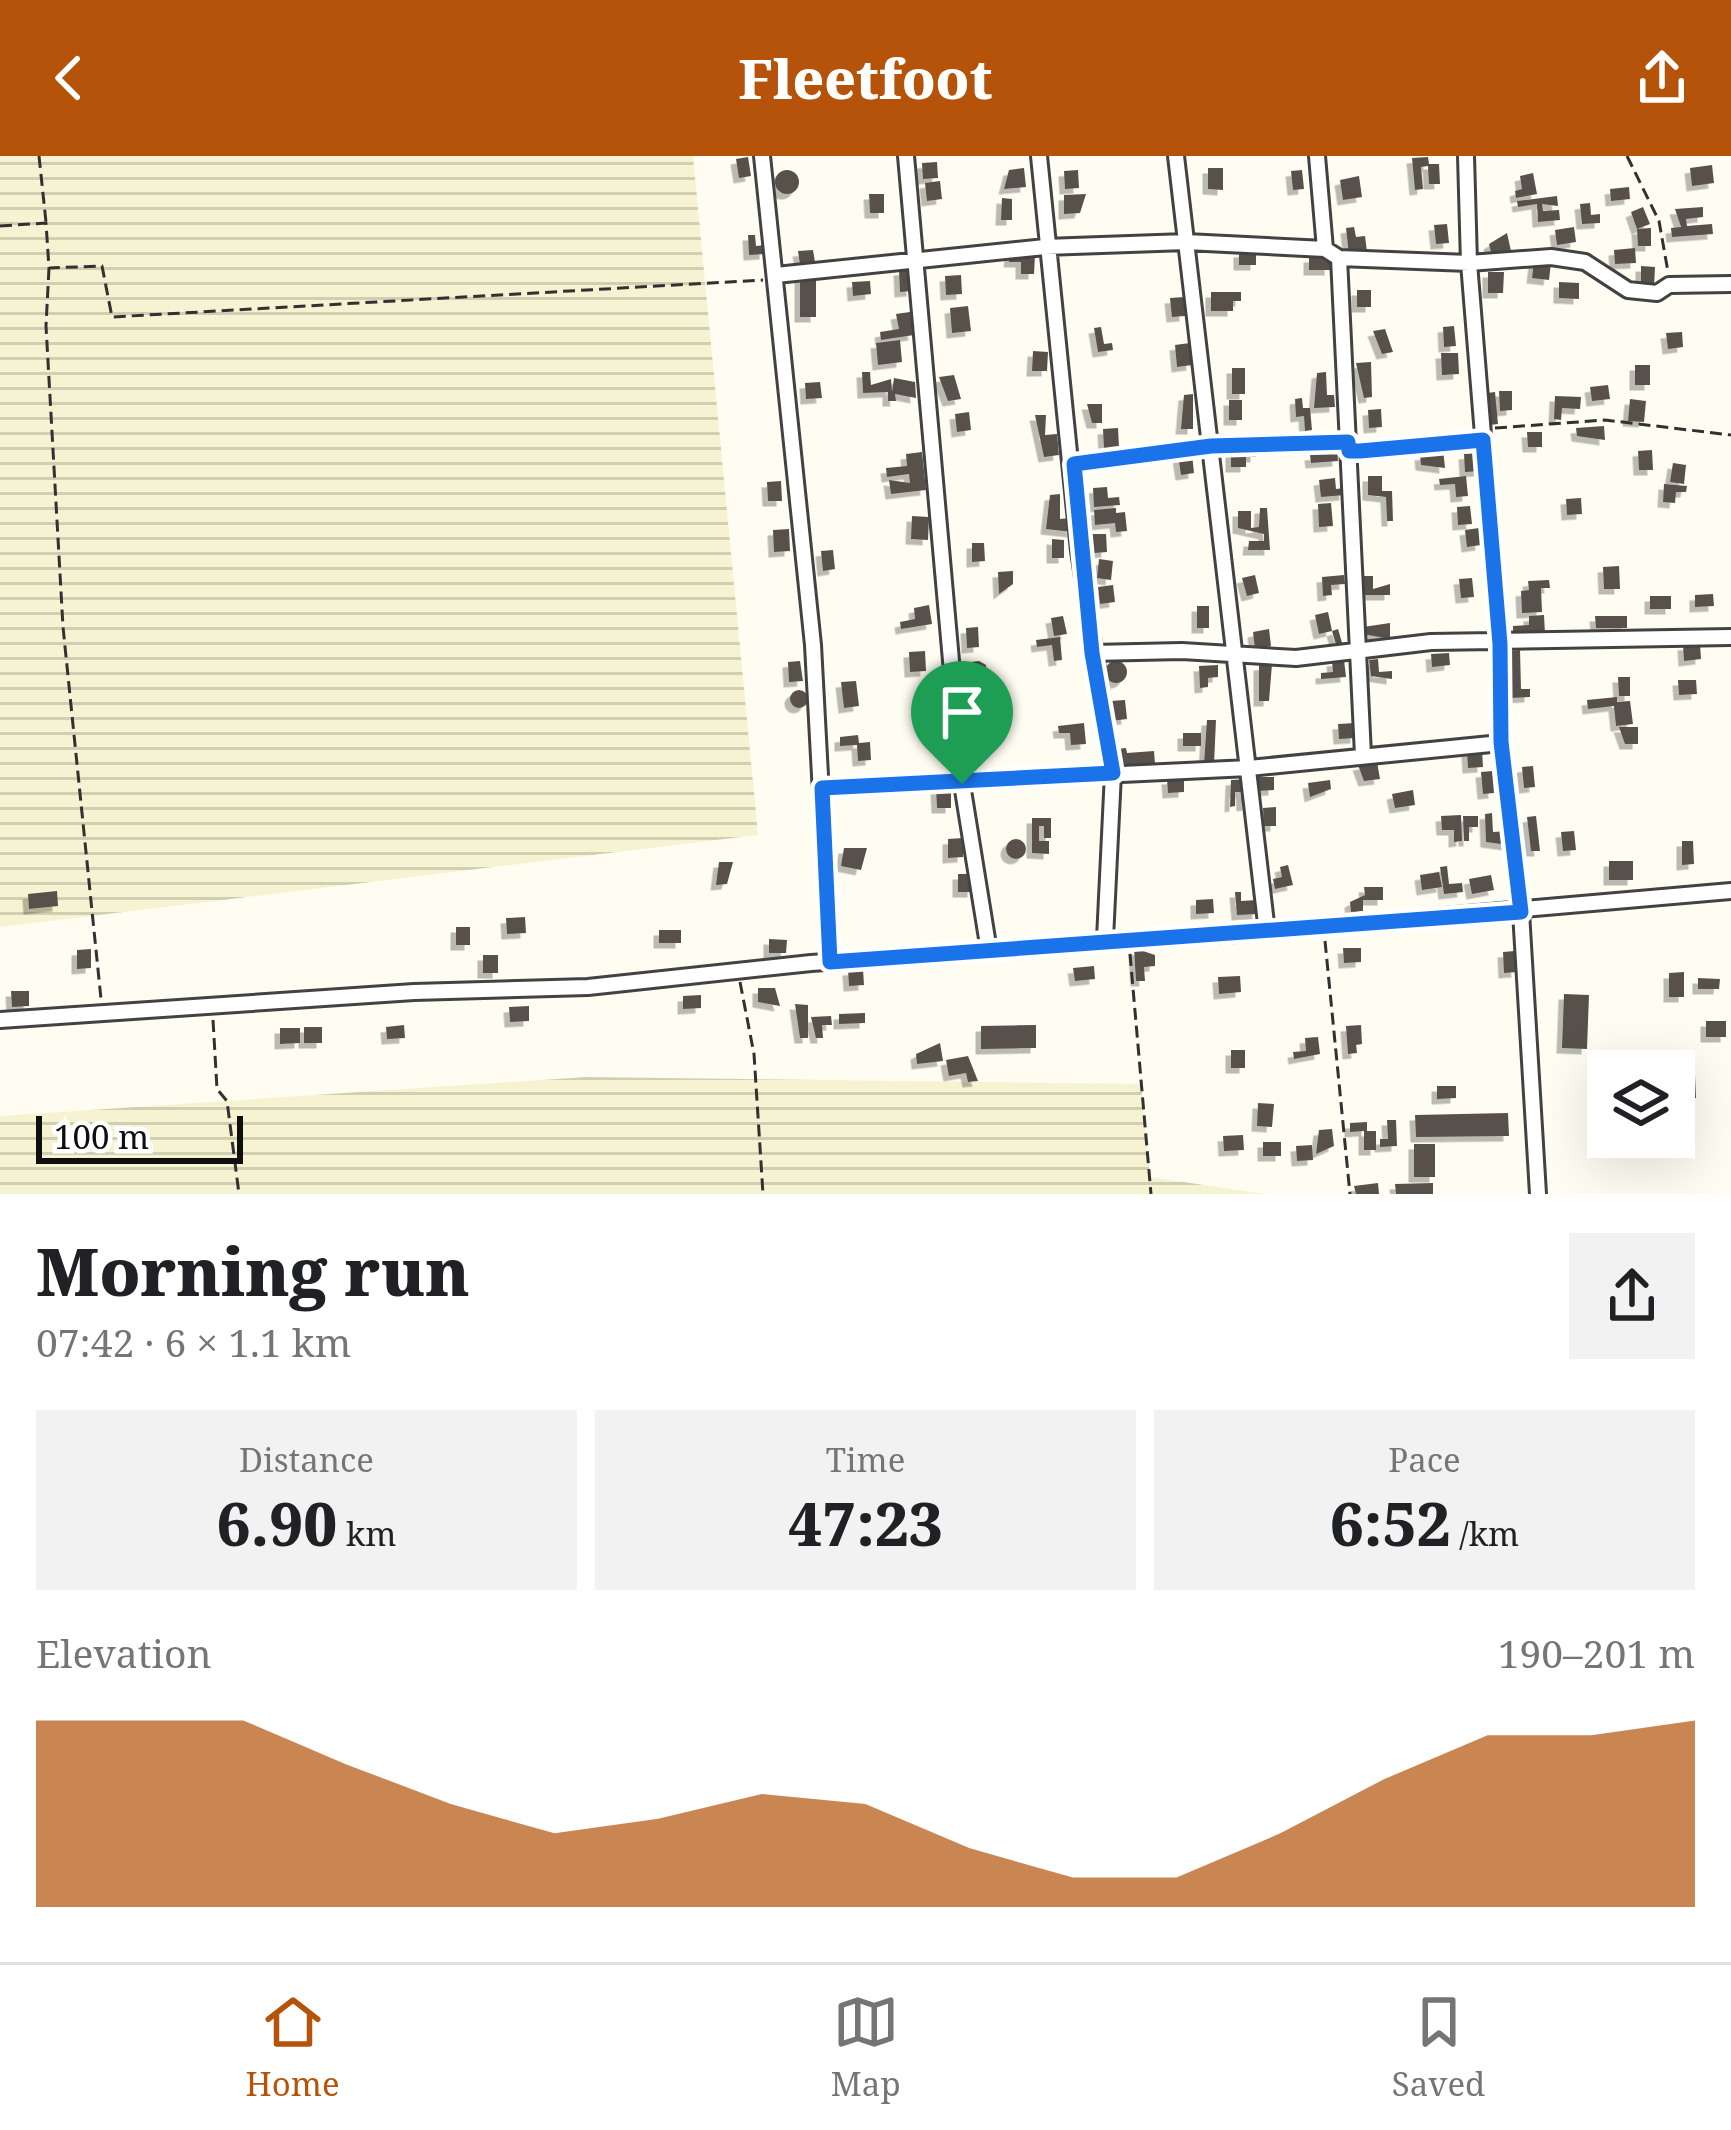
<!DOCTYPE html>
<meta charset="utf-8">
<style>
body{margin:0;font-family:"Noto Serif",serif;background:#f2f2f2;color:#202124;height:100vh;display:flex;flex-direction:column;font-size:45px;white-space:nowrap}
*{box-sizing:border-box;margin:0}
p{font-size:39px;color:#757577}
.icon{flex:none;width:66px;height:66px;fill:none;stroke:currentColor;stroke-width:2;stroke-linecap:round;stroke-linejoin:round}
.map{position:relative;height:1038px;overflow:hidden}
.sheet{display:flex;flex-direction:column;background:#fff;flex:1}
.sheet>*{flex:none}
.controls{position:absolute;left:1587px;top:894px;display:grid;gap:24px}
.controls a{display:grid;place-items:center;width:108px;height:108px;border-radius:0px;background:#fff;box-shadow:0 12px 48px #0002;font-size:60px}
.scale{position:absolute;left:36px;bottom:30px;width:207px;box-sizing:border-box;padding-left:12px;border:6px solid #0f0f0f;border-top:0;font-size:33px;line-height:42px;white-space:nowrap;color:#0f0f0f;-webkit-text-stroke:9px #fff;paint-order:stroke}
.pin{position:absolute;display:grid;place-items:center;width:102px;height:102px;color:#fff;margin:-123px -51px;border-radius:50% 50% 50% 0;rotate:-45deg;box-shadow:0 0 12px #0007}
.pin .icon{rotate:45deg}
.round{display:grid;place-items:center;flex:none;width:126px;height:126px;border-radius:0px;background:#f2f2f2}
.summary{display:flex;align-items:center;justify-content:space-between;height:204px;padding:0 36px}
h1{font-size:66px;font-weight:800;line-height:90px}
.metrics{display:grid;grid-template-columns:repeat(3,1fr);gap:18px;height:204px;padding:12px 36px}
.metrics div{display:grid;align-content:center;border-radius:0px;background:#f2f2f2;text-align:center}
.metrics b{font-size:60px;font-weight:800}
.metrics small{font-size:33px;font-weight:400}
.metrics p{font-size:33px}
.chart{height:336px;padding:24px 36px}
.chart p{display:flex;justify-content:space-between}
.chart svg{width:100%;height:216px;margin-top:12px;fill:#b45309;opacity:.7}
header{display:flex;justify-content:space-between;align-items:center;height:156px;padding:0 36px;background:#b45309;color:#fff;font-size:54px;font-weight:800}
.menu{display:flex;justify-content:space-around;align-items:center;height:168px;border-top:3px solid #e0e0e0;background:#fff;font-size:33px;color:#757577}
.menu a{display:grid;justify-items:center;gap:6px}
.menu .selected{color:#b45309}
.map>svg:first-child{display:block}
</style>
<header><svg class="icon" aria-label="back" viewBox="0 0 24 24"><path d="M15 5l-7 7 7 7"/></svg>Fleetfoot<svg class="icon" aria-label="share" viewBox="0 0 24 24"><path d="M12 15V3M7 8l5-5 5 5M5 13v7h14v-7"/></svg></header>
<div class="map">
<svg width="1731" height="1038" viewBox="0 0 1731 1038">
<defs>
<pattern id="farmland-rules" width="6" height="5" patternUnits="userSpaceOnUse" patternTransform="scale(3)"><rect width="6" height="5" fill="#f5f3d1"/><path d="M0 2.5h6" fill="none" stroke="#d1cfb2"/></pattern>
<filter id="shadow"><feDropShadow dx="-5.5" dy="5.5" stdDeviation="0" flood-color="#0004"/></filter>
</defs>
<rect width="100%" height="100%" fill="#fffdf1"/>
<path fill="url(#farmland-rules)" d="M0 0H693L758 679 0 771Z
M586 921 1141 928 1150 1021 1265 1038H0V960Z"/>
<path fill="#58514b" filter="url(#shadow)" d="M748 1 751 20 739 22 736 3Z
M1428 1 1429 8H1439L1440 28H1429L1428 10 1421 11 1423 33 1415 34 1412 2Z
M937 6 938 22 923 23 922 7Z
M1712 9 1714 27 1692 30 1690 12Z
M1024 12 1026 31 1004 33 1009 14Z
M1208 12H1223V34L1208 33Z
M775 26a12 12 0 1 1 24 0a12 12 0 1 1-24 0Z
M1078 14 1079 32 1065 33 1064 15Z
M1302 14 1304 33 1293 34 1291 15Z
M1533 17 1537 38 1516 42 1515 35 1522 33 1520 20Z
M1359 20 1362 41 1343 44 1340 24Z
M940 25 942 43 927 45 925 27Z
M1629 31 1630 43 1611 45 1610 33Z
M869 38H884V57H870Z
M1086 38 1080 57 1064 58V39Z
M1557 40 1558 50 1542 48 1543 55 1559 54 1560 64 1538 66 1537 48 1518 51 1517 45Z
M1002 42 1012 43V64H1001Z
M1590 47 1591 59 1600 58V67L1582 68 1580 48Z
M1643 51 1650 68 1637 73 1631 56Z
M1703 51V61L1686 63 1687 70 1712 68 1713 78 1672 81 1671 72 1681 71 1675 53Z
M1447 68 1449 87 1436 88 1434 69Z
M1354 71 1356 81 1365 80 1367 96 1349 99 1346 72Z
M1574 71 1576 86 1557 89 1555 74Z
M1651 72V90H1638L1637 73Z
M1507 77 1511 95 1491 96 1489 88Z
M748 79H755L756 90 765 89V98L749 99Z
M1635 92 1636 107 1615 108 1614 94Z
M813 94 815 106 829 104 830 112 801 115 798 95Z
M1256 95V109H1239V96Z
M1010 98 1035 99 1034 118H1021V106H1009Z
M1330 100V114H1309V101Z
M1534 105 1551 107 1549 124 1532 122Z
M1641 110 1655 111 1654 131H1641Z
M911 113 912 135 900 136 899 114Z
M1488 116H1504L1503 137H1488Z
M961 119 962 138 946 139 945 120Z
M800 121H816V161H800Z
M870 125 871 138 853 140 852 126Z
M1559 126 1579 127V143L1559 142Z
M1357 134H1371V151H1357Z
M1211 136H1241V145H1233V155H1211Z
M1184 141 1185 160 1172 161 1170 142Z
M968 150 971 175 952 177 950 152Z
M910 156 914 179 881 184 880 176 899 173 896 158Z
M1454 170 1456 190 1444 191 1443 171Z
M1101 171 1104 188 1112 187 1113 194 1098 196 1094 172Z
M1385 173 1393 196 1382 198 1373 175Z
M1682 176 1683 191 1668 193 1666 177Z
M900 184 902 206 878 209 876 187Z
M1190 187 1192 209 1177 211 1175 189Z
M1033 195 1048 196 1047 215H1032Z
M1441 197H1458L1459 218 1442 219Z
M1371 206 1372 241 1364 242 1356 207Z
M1635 209H1650V229H1635Z
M1232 212H1245V238H1232Z
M862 216H870L871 229 891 223 892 236 894 222 915 226 916 242 895 238 896 245H888V236L863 237Z
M1326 216 1327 239H1334L1335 251 1314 252 1317 217Z
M954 219 961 243 948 245 939 221Z
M820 226 822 242 806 243 805 227Z
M1608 229 1610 243 1592 245 1590 231Z
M1499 235H1512V254L1500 255Z
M1495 236 1498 268 1490 269 1487 237Z
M1193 238V273H1181L1184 239Z
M1555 240 1581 241 1580 253 1562 252 1561 264 1554 263Z
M1302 242 1303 252H1310L1312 274 1305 275 1304 260 1296 261 1295 243Z
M1630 243 1646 245 1644 266 1628 265Z
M1229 244H1242V264H1229Z
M1087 248H1102V267H1092Z
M1381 253 1382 271 1369 272 1368 254Z
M969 256 971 274 957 276 955 258Z
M1035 259H1046L1045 279 1057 278 1059 299 1044 301Z
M1604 270 1605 284 1577 280 1576 272Z
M1118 272 1119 291 1104 293 1103 273Z
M1527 276H1542V291H1528Z
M1337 291 1338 305 1311 307 1310 299 1321 298 1320 292Z
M1436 293H1443L1445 312 1421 309 1420 299 1436 298Z
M1231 294H1256V301H1246V311H1231Z
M1652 294 1653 314H1639L1638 295Z
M922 296 926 334 891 338 889 324 910 327 909 318 887 321 886 312 907 310 906 298Z
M1478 297 1480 315 1465 316 1464 298Z
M1192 298 1194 317 1181 319 1178 299Z
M1673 307 1686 309 1684 328 1670 326Z
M1368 320H1382V335H1392L1393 365H1387L1386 341 1368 339Z
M1466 320 1468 340 1456 341 1455 328 1440 329 1439 323Z
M1335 322 1336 333 1344 332 1345 339 1321 341 1319 324Z
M781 325 782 345H768L767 326Z
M1664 328 1687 330 1686 336H1676L1675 347 1663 346Z
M1107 331 1108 342 1119 341 1120 349 1094 351 1093 332Z
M1060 338V363L1071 362 1073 376 1046 373 1050 339Z
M1581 342 1582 358 1567 359 1566 343Z
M1331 347 1333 370 1319 371 1318 348Z
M1470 350 1472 368 1458 369 1457 351Z
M1116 352V357L1125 356 1127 375 1116 376 1115 367 1095 369 1094 354Z
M1260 352H1267L1270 394H1248L1249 385H1264V378L1238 372V355H1251V372L1259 371Z
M912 360 929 361 928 384 911 383Z
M1479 372 1481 389 1467 391 1465 374Z
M789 373 790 395 774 396 773 374Z
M1092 378H1106L1107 396 1094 397Z
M1052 383 1064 384V402H1052Z
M972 387H984L985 405 972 406Z
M833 394 835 413 823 415 821 395Z
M1099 403 1113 405 1111 424 1097 422Z
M1619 410 1620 433H1604L1603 411Z
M1013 415V428L999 438 998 416Z
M1255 419 1259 437 1247 440 1242 422Z
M1344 419 1345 428 1331 429 1332 439 1323 440 1322 421Z
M1364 420H1373V433L1390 428V439H1364Z
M1472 422 1474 441 1461 442 1459 423Z
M1549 424 1550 432H1541L1542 456 1522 457 1521 435 1529 434 1528 425Z
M1113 429 1115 446 1100 448 1098 431Z
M1713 438 1714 450 1695 451V439Z
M1650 440H1671V453H1650Z
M929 449 932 468 901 473 900 466 915 463 914 452Z
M1197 450H1209V472H1197Z
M1328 456 1332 475 1338 473 1343 490 1337 492 1332 475 1319 478 1315 459Z
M1544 459 1545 478 1513 483V470L1529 469V460Z
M1063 460 1067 478 1054 480 1051 462Z
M1595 460H1627V472H1596Z
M1390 467V483L1363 478V471Z
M978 471 979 491 967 492 966 472Z
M1269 473 1271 490 1255 493 1253 476Z
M1060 481 1062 504 1054 505 1052 489 1037 491 1036 484Z
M1700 488 1701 503 1684 505 1683 489Z
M1520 494 1521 533H1530V541L1510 542 1509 495Z
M925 495 926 515 910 516 909 496Z
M1449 497 1450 509 1432 511 1431 498Z
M1378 503 1379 516 1392 515V523L1371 520 1369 504Z
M1344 504 1346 521 1321 523V517L1333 516 1332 505Z
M800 505 803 525 789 526 788 506Z
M979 505 986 509 987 524 964 531 962 507Z
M1105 516a11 11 0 1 1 22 0a11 11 0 1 1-22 0Z
M1272 508 1269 545H1259V509Z
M1218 509V521L1208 522V531L1200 532 1199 510Z
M1618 521H1630V540H1619Z
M1678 524H1696L1697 538 1679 539Z
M856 525 859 550 844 552 841 526Z
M790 543a9 9 0 1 1 18 0a9 9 0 1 1-18 0Z
M1617 541V546L1630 545 1633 568 1616 570 1614 550 1588 553 1587 544Z
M1125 544 1127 563 1111 565 1110 545Z
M1207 564H1216L1214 608H1204Z
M1084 567 1086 588 1071 589 1070 577H1059L1058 570Z
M1355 567 1356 582 1339 583 1338 568Z
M1619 571H1638V588H1625Z
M1183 577H1201V590H1183Z
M858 579 859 587 870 586 871 604 858 605 857 589 840 590V581Z
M1126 592 1127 597 1154 595 1155 608 1118 610 1117 593Z
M1482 594 1483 611 1468 612 1467 595Z
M1377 606 1380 623 1364 625 1358 609Z
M1533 610 1535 631 1524 632 1522 611Z
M1492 615 1494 637 1483 638 1481 616Z
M1257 621H1274V634L1257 635Z
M1184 622V636L1168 637 1167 623Z
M1246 623 1248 649 1242 650 1241 636H1235V650L1230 651 1231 624Z
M1330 624 1331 633 1310 641 1308 627Z
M936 631H951V652H937Z
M1413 634 1415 649 1395 652 1392 638Z
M1276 651V670H1264L1263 652Z
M1492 657 1493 676 1507 675 1508 689 1486 686 1485 658Z
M1461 659 1462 685 1454 686V674H1442L1441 660Z
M1463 660H1478V671H1469V685H1464Z
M1536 660 1540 695H1531L1527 661Z
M1032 662H1051V682H1044V670H1039V685H1049V698L1032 697Z
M1574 675 1576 694 1563 695 1561 676Z
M963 682V701L948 702V683Z
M1006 693a10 10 0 1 1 20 0a10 10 0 1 1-20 0Z
M1682 685H1693L1694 708 1682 709Z
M844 692H867L861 714 841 710Z
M1609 705H1633V724H1609Z
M719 706H733L727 728 716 729Z
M1288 709 1293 729 1275 733 1273 723 1282 721 1280 711Z
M1447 710 1449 728 1462 727 1463 736 1444 738 1440 711Z
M1439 716 1442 731 1422 734 1420 719Z
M958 718H973V736H958Z
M1491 719 1494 734 1472 738 1469 723Z
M1364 731H1383V744H1363V755L1351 756 1350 746 1365 739Z
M57 735 58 750 29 753 28 738Z
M1235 736H1241V745L1257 744 1258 758 1237 759Z
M1213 743 1214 757 1196 758V744Z
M525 761 526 777 507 778 506 762Z
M456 771H470V789H456Z
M659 774H681V787H659Z
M769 783 787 784 786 797H769Z
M1134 792 1155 799V810L1144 811 1145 825H1136Z
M1343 792H1361V806L1344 807Z
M91 793V812L77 813V794Z
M1515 795 1517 816 1504 817 1503 796Z
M483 799H498V817H483Z
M1094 810 1095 823 1075 825 1073 812Z
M863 813 864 829 849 830 848 814Z
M1684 816V841H1669V817Z
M1240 820 1241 836 1219 838 1218 821Z
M1698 822 1720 823 1719 833H1698Z
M758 832H775L780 850 758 846Z
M11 835H29V850L12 851Z
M1564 838 1589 839 1587 893 1562 892Z
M701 839V852L683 853V840Z
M795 848 808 849V882H800Z
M529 850V865L510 866 509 851Z
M865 857V867L839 868V858Z
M831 860 832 869H822L823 882H816L811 861Z
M1706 865H1726V881H1706Z
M404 869 405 882 387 883 386 871Z
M1036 869V892L981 893V870Z
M1361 869 1362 888 1356 889 1357 897 1348 898 1346 870Z
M304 871H322V887H304Z
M280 872H300V887L280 888Z
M1318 881 1320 898 1294 903 1293 896 1306 895 1305 882Z
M940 887 943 905 917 908 916 898Z
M1231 894H1245V912H1231Z
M968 900 978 925 968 926 966 917 949 920 946 904Z
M1695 919 1696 942 1685 943 1684 920Z
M1437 930H1456V942L1437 943Z
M1258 947 1274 948 1272 971 1257 970Z
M1508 957 1509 980 1416 981 1415 959Z
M1387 964H1396L1397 990 1380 991V983H1388Z
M1367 966V975H1376V994H1364V975L1350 976V967Z
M1332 973 1334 990 1316 998 1319 974Z
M1243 979 1244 994 1224 995 1223 980Z
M1263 986H1281V1000H1263Z
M1414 988H1435V1021H1414Z
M1312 989 1313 1004 1297 1005 1296 990Z
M1378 1027 1379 1038H1356L1354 1030Z
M1433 1027V1038H1396L1395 1028Z"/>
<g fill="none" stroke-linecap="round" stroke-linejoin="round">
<defs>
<path id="street" d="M762 0 813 489 830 806
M906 0 962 628 989 795
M1039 0 1079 395 1113 617 1105 783
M1176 0 1267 776
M1317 0 1325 93
M1466 0 1469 107 1500 488 1501 587 1521 756 1538 1038
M1339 102 1363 599
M776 119 1045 91 1186 86 1325 93 1339 102 1469 107 1551 101 1585 106 1628 134 1657 137 1669 129 1731 128
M1349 295 1483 284
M1074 308 1211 290 1348 286
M1092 497 1182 495 1296 502 1431 486 1731 481
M822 632 1249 612 1501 587
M0 864 414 836 588 831 811 807 1238 778 1731 735"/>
</defs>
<use href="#street" stroke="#424242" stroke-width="20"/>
<path stroke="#313131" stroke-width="3" stroke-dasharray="12 6" stroke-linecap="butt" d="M39 0 46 66
M1627 0 1659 65 1668 116
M0 70 46 67 49 112 102 110 112 161 763 124
M49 112 46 170 63 471 101 843
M1495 272 1605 264 1731 279
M1325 785 1350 1038
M1130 798 1151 1038
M740 826 754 898 763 1038
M213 864 217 933 227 945 239 1038"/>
<use href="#street" stroke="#fff" stroke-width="14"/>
</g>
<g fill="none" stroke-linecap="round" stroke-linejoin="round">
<defs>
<path id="route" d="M1483 284 1500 488 1501 586 1521 756 830 806 822 632 1113 617 1092 497 1074 308 1211 290 1348 286 1349 295H1360Z"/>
</defs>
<use href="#route" stroke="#fff" stroke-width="24"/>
<use href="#route" stroke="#1a73e8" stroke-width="15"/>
</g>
</svg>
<div class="controls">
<a><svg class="icon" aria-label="layers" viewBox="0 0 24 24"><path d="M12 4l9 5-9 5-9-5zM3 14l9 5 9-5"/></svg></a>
</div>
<div class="scale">100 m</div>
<div class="pin" style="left:962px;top:628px;background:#1e9e55"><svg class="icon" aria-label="arrive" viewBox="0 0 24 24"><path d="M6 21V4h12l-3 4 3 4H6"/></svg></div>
</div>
<section class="sheet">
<div class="summary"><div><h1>Morning run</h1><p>07:42 · 6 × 1.1 km</p></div><a class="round"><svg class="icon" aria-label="share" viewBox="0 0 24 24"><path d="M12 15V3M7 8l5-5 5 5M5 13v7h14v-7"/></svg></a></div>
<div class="metrics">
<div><p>Distance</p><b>6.90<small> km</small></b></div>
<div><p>Time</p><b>47:23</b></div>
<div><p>Pace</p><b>6:52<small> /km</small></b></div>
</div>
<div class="chart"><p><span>Elevation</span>190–201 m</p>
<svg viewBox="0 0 160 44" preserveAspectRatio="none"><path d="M0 44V6L10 6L20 6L30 15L40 23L50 29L60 26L70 21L80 23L90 32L100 38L110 38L120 29L130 18L140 9L150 9L160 6V44z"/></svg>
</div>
</section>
<nav class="menu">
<a class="selected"><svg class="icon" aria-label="home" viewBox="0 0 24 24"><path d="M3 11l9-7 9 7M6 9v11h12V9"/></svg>Home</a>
<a><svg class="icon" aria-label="map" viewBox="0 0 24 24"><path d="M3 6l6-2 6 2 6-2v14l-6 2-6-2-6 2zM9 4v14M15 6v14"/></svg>Map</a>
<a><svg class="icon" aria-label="saved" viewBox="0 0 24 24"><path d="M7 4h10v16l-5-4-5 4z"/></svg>Saved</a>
</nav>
